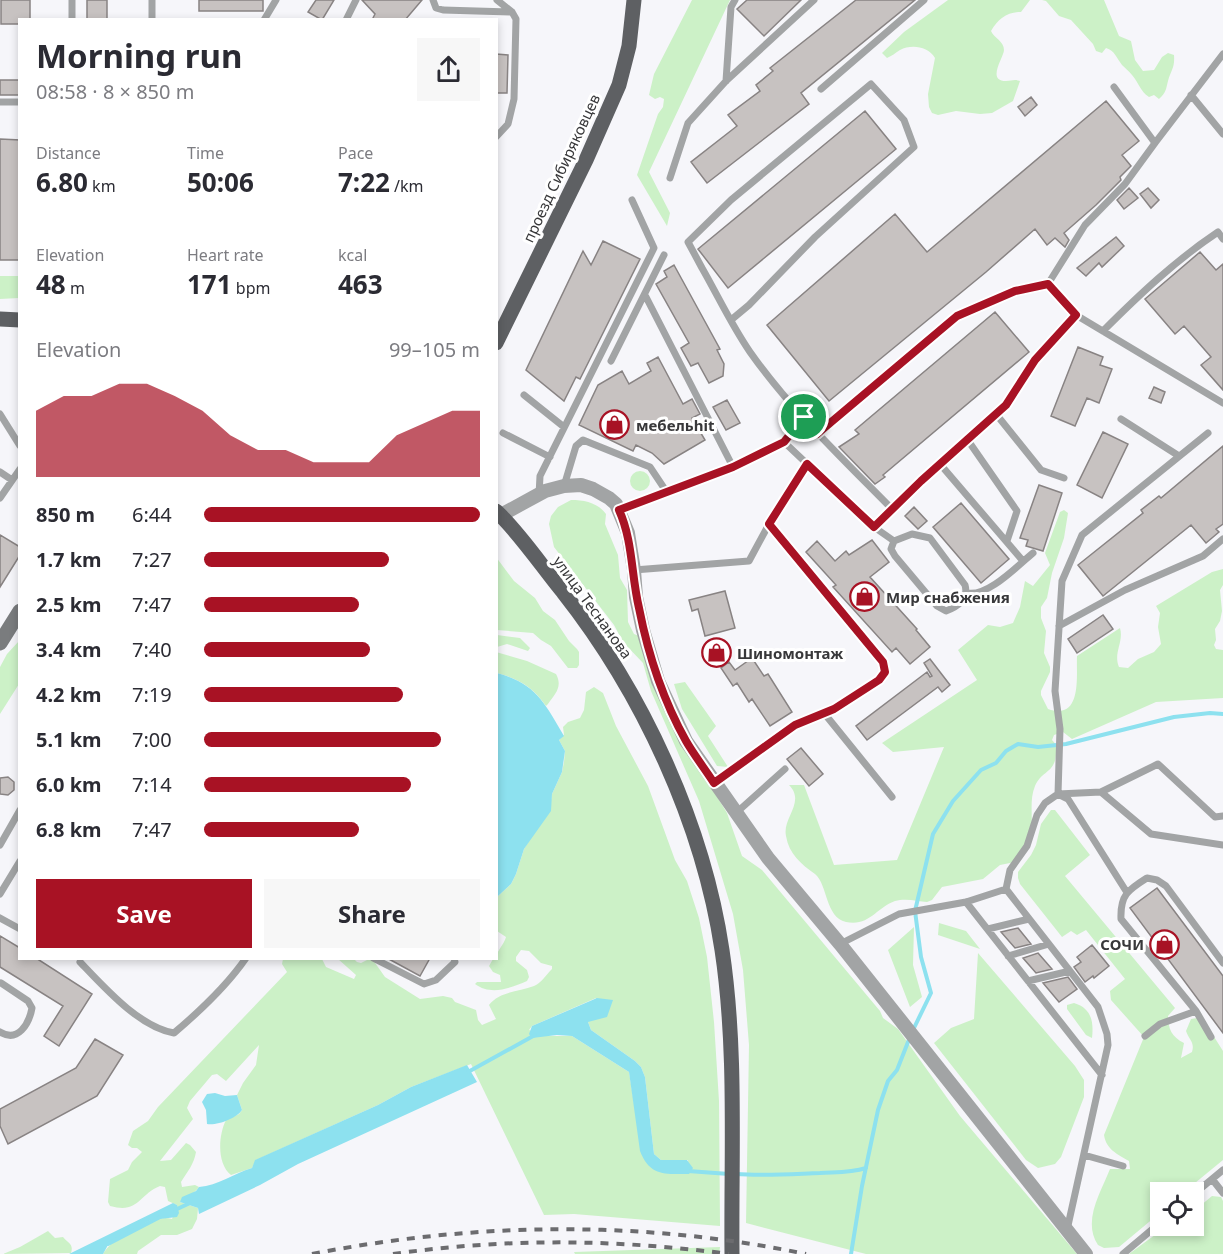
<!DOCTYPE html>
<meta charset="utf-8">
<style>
body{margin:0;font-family:"Noto Sans",sans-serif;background:#f7f7f7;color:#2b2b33;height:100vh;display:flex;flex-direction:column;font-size:22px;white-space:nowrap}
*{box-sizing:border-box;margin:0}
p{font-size:20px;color:#7c7c81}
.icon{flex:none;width:33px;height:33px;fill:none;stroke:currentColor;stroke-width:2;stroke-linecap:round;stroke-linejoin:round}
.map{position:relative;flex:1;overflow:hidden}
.drawer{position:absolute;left:18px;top:18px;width:480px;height:942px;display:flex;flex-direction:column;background:#fff;border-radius:0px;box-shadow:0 3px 9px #0003}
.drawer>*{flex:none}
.buttons{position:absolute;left:1150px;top:1182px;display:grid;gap:12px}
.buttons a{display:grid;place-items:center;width:54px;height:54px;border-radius:0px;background:#fff;box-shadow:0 3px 9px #0003;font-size:30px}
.pin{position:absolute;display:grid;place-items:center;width:51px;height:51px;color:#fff;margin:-26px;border:3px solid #fff;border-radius:50%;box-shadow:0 2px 6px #0007}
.round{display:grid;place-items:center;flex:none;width:63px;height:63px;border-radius:0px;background:#f7f7f7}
.headline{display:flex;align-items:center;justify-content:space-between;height:102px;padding:0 18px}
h1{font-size:33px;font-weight:700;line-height:45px}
.stats{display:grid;grid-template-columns:repeat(3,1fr);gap:9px;height:102px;padding:6px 18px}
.stats div{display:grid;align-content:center}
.stats b{font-size:26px;font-weight:700}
.stats small{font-size:16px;font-weight:400}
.stats p{font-size:16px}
.chart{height:168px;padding:12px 18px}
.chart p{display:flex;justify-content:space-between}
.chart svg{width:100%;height:108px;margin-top:6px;fill:#a81224;opacity:.7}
.primary-button{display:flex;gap:12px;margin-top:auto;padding:12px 18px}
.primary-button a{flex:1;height:69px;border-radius:0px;background:#a81224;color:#fff;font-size:24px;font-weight:700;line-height:69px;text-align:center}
.primary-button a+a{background:#f7f7f7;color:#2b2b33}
ul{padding:0 18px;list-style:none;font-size:20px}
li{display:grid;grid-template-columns:96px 72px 1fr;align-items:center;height:45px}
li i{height:15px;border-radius:8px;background:#a81224}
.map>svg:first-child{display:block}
</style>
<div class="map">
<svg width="1223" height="1254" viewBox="0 0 1223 1254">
<rect width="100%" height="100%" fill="#f6f6fa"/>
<path fill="#ccf1c7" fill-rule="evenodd" d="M692 0H730L649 172 670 213 667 226 637 175 658 114 663 107 664 99 660 97 655 99 649 95 654 74Z
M948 0H1030L1021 12C1007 12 998 19 991 31 994 38 1004 41 1004 50 1004 57 986 81 1006 81 1012 81 1014 79 1020 81L1013 101 992 113 980 114 956 111 938 115 932 113 929 107 928 94 935 58C928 46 911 44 900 50 895 53 892 56 887 58L882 53 904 32Z
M1042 0H1104L1119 36 1131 41 1135 60 1143 71 1154 70 1162 57 1168 53 1174 55C1175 68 1171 70 1168 81 1166 89 1166 93 1159 99L1154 95 1149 97C1140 91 1139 83 1132 75 1129 71 1125 68 1122 65 1116 57 1115 51 1106 48L1102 53 1096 51 1093 44 1071 20 1059 16 1046 1Z
M0 276H19V298L0 299Z
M630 481a10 10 0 1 1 20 0a10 10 0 1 1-20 0Z
M571 500C585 500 598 503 606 514L605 524 618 555 620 578 627 590 628 622 634 634 642 637 711 787 727 813 742 856 762 870 880 1011 883 1018 898 1029 960 1116 1077 1254H866L746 1223 749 1045 743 970 733 914 699 801 651 691 643 663 623 642 614 625 554 547 549 524 551 516 558 507Z
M1064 510 1068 513 1064 538 1052 573 1047 598 1041 607V618L1046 631 1044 653 1050 667V672L1041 691V695L1048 709C1083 721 1076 675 1077 656L1120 628C1124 642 1113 653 1119 667L1128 668 1138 659 1154 652 1161 644 1158 627 1160 613 1156 606 1212 572 1223 569V585L1220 590 1222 611 1220 621 1215 629 1216 640 1214 645 1216 649 1223 650V698L1156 702 1072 739 1063 732 1054 735 1052 740C1056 744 1057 747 1056 752 1056 773 1042 770 1035 786 1027 805 1037 829 1027 847 1024 852 1019 857 1015 862L1000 865 983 879 942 887 932 900 927 902C918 901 905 898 895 901 877 907 869 927 846 922 825 917 828 885 815 874 801 864 789 854 786 836 782 818 806 802 789 785H804L834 865 897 860 944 747 893 752 882 743 977 680 958 650 988 625 1000 627 1013 623 1020 607 1025 581 1033 586 1050 565 1045 553 1060 512Z
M496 557 514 581 535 598 543 611 555 620 569 641 577 649 579 652V665L577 668H568L551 646 541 640 533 633 497 630Z
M497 635 520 638 530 648 528 651 507 644 497 647Z
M19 641V684L0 714V667L7 654Z
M496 652 527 661 556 674C563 687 555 694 548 704L546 706C532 686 519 679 497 673Z
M685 682 716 726 708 736 728 767 717 766 682 709 674 684Z
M594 687 603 693 616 726 648 786 675 860 687 881 699 918 707 957 714 1022 719 1101 720 1226 574 1214 544 1215 471 1064 411 1087 378 1105 256 1160 252 1168 231 1175C217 1164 218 1136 226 1120L239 1114 242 1110 237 1095 243 1083 256 1065 259 1045 226 1081 217 1074 212 1075 190 1101 187 1108 193 1119 160 1161 171 1160 186 1143 190 1145 196 1152C194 1164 188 1171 181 1182L182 1187 195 1185 199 1187C195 1194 186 1195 180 1202L198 1208 197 1219 192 1229 177 1235H161L138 1251 137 1254H103C112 1238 153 1213 172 1219L177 1205 168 1201 165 1187 160 1186C138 1195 139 1214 110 1206L108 1202 110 1179 128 1170 132 1162 142 1152 137 1148H132L128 1145 133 1131 148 1121 158 1107 287 972 282 964 283 959H322L326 967 354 979 356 975 338 959H354L357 962 361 963 369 959 373 960 385 977 420 999 443 996 452 998 455 1002 476 1010 478 1020 482 1025 496 1019 489 1005C500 991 519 992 534 986 541 983 546 975 552 969V966L541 963 529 951 521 950 516 957V961L527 970 529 977 527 981C511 988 491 996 475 984L477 982H501L500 975 493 972 489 966 493 959 496 958C497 950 504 945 506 937L497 931V897L511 884 516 874 524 849 550 806 552 794 562 772 564 762 565 751 559 740 564 735 563 727 568 722 580 718 584 710 586 692ZM596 998 588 1022 591 1030 635 1061 641 1067 645 1077 654 1154 661 1160H688L689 1174 642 1153 629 1072 572 1036H547L529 1030 532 1026Z
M1051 810H1055L1090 855 1065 876 1175 1008 1168 1016C1168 1029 1172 1037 1184 1043L1181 1058 1192 1052C1195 1042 1189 1040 1186 1031L1191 1019 1197 1018 1211 1032 1223 1051V1160L1184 1192H1161V1212L1119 1247 1104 1248 1098 1245C1082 1221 1101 1192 1110 1169H1130L1129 1161C1117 1154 1106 1149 1104 1135L1144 1037 1111 1000 1110 991 1125 979 1086 930 1077 935 1071 931 1062 937 1020 884 1018 878V872L1031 855 1036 845 1041 824Z
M939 923 966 931 980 949 938 935Z
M914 927 913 965 922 997 910 1007 888 950Z
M978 953 1075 1066 1084 1080V1097L1061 1157 1055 1164 1038 1168 1026 1160 934 1043 951 1028 974 1019Z
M1074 1003C1091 1008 1094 1021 1092 1038L1086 1035 1067 1009V1005Z
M1212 1196 1221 1197 1223 1201V1254H1129L1167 1226H1194V1211Z
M48 1231 55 1238 63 1237C68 1243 74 1244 71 1253L3 1254 20 1247Z
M720 1247 719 1254H575L574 1252Z"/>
<path fill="#8de1ef" d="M497 673C536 684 544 702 564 736L559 740 565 751 562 772 552 794 551 811 524 849 516 874 511 884 497 897Z
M597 998 613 1000 607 1017 588 1022 591 1030 635 1061 641 1067 645 1077 654 1154 661 1160H687L693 1168 689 1174C666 1174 650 1177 640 1151L629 1072 572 1036 557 1035 532 1038 529 1034 532 1026Z
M467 1065 477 1082 298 1164 260 1185 199 1214 198 1208 180 1202 182 1197 196 1191 199 1187C218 1186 234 1173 252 1168L255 1160 378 1105 411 1087Z
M215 1093 225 1096 237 1095 242 1110C237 1118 217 1126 207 1124L206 1110 202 1102 207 1094Z
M173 1203 177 1205 179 1213 177 1217 151 1220 115 1239 108 1245 103 1254H69Z"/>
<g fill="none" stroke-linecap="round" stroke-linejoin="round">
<path stroke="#8de1ef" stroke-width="4" d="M913 1030 931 993 921 957 915 911 933 834 953 801 981 770 996 763 1006 751 1018 744 1038 747 1066 744 1174 717 1210 713 1223 714
M468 1072 535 1035
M688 1171 729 1174
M736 1174C764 1176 792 1174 820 1173 837 1172 850 1173 866 1168
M175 1210 190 1203
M108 1244 160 1217
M851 1254 862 1186 878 1110 888 1081 897 1070 910 1037"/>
</g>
<path fill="#c7c2c1" stroke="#888383" stroke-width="1.5" d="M1 0H30V20H20V24H1Z
M87 0H107V20H87Z
M199 0H263V11H199Z
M316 0H334L322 20 308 12Z
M362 0H422L405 20H372L375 14Z
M747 0H801L764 36 737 9Z
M856 0H915L801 93 809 104 707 183 691 162 737 126 728 115 760 91 756 85 773 71 770 68Z
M496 54 508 55 507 93H496Z
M0 80H20V95H0Z
M1031 97 1037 105 1025 116 1018 107Z
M1106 101 1139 141 1122 155 1131 166 1120 177 1121 180 1096 205 1064 233 1069 240 1065 247 1055 238 1047 245 1035 229 986 272 829 401 767 325 895 214 927 252Z
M865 111 896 149 728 288 698 249Z
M0 139 20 140V260H0Z
M1129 188 1138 198 1124 209 1117 200Z
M1148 188 1159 200 1151 208 1140 194Z
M1116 237 1124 246 1102 267 1099 263 1086 276 1077 268Z
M603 241 640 259 580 379 576 377 564 401 526 370 583 251 591 265Z
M1200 252 1216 270 1223 264V390L1201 365 1211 357 1184 326 1175 334 1145 299Z
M674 265 720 349 717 350 724 364 723 376 709 383 698 363 691 366 681 348 689 343 656 284 667 277 664 271Z
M995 312 1029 352 883 475 885 477 875 484 839 447 859 434 855 430Z
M1078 347 1103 357 1100 365 1112 369 1099 403 1087 398 1075 426 1051 416Z
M658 357 683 404 692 399 700 414 692 418 705 440 664 464 652 453 636 445 633 451 579 425 598 385 622 371 629 384 651 371 647 363Z
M1154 387 1165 392 1161 403 1149 398Z
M727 400 740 423 726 430 713 407Z
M1103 432 1128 444 1102 498 1077 485Z
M1223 446V524L1216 529 1219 532 1206 543 1191 525 1103 596 1078 565 1143 513 1141 510 1159 496 1161 498Z
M1039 485 1062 493 1043 551 1026 546 1028 540 1020 538Z
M961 503 1009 559 981 583 933 527Z
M914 507 927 521 918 529 905 516Z
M0 535 20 547V555L0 587Z
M872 540 889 562 870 577 917 629 916 630 930 647 910 664 896 648 892 652 833 587 836 585 806 552 817 541 835 561 846 551 849 555Z
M725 591 735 628 705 636 698 609 692 611 689 600Z
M1103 615 1113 629 1077 653 1068 639Z
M752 658 764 676 768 674 792 712 770 726 752 699 749 702 737 683 733 686 721 668 729 662 735 670Z
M930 659 950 685 942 692 938 687 867 740 856 726 927 672 930 677 932 676 924 663Z
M801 748 823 774 809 786 787 759Z
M8 777 14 782V790L8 795 0 794V778Z
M1157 888 1223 976V1033L1130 908Z
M1018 928 1031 944 1015 948 1001 932Z
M0 936 20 948V958H36L92 994 59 1046 44 1036 63 1006 0 967Z
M1092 945 1109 966 1094 978 1093 976 1085 982 1074 967 1081 962 1077 957Z
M1038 953 1052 969 1036 973 1023 958Z
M387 958H430L420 976Z
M1068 977 1077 989 1059 1002 1043 983Z
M95 1039 123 1055 97 1096 8 1144 0 1126V1109L76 1068Z"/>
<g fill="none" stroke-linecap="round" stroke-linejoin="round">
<path stroke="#a2a4a5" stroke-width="7" d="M72 0V20
M433 0 436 8 443 10 512 12
M152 20V0
M264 20 276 0
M346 20 356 0
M726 81 731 7 735 0
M821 89 924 0
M1191 95 1223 134
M0 102H20
M496 137 508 124 514 99 516 19 512 12 497 0
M1155 143 1223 54
M670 178 688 123 726 81 814 0
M645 295 733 467
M1076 315 1223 403
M731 320 749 305 815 237 914 147 904 120 871 84 731 200 688 242 702 268C718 296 732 326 750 352 791 410 843 459 892 509
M1103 331C1139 295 1176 260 1218 232L1223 239
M611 361 664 255
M524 395 564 427
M0 414 20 446
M996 414 1041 470 1064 478
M1121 419 1179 456
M503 433 550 457
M1208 433 1082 535 1062 581 1055 691 1060 729 1058 794 1101 792 1151 834 1223 845
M817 434 957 316 1015 291 1048 284 1085 225 1125 184 1155 143 1114 87
M967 439 1017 511 1007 541
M784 442 874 527 894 541 891 549 895 556 937 606 946 611C959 606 969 599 965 585L930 538 912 534 894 541
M940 464 1023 561
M0 472 12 480
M564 486 576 446 583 440 650 467 666 491
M539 495 540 476 654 248 632 200
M0 498 20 469
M619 510 733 467 784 442 804 417
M874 527 921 481 1006 405 1035 360 1076 315 1048 284
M634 570 749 561 769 524 807 464
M967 593C988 597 1017 566 1033 553
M1059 626 1125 590 1203 556 1223 539
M824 713 892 797
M715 783C741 764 767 743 794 726 821 709 866 700 885 672L883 662 769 524
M1101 792 1158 764 1215 817 1223 816
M736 813 785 769
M0 845 20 810
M0 894 20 861
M966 902 1102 1075
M0 918 20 929
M988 929 1029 919
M840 944 899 914 966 902 1006 889
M1008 956 1049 944
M373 958 424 984 436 980 455 962 454 958
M80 962C104 987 139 1027 174 1033 200 1011 226 987 246 958
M1028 981 1070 971
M0 1032C18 1043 29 1024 32 1008L28 1001 1 983
M1145 1036 1160 1024 1196 1011
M1211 1037 1196 1011 1121 919C1120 895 1128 890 1147 878L1157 880 1166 886 1223 963
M1084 1155 1123 1166
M1212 1179 1223 1193
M1194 1194 1223 1170
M1067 1230 1108 1045 1107 1034 1098 1007 1006 889 1010 870 1027 846 1037 815 1045 803 1058 794 1068 799 1126 891
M1123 1254 1161 1222"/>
<path stroke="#a2a4a5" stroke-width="14" d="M501 515 545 491 564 486 581 485 593 489 609 498 616 504 628 533 634 570 636 597 643 630 658 681 686 741 768 858 840 944 1086 1254"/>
<path stroke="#7a7c7e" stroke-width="15" d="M0 643 20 611"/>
<path stroke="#5e6063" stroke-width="15" d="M0 319 20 320
M496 343 586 160 619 85 629 46 634 0
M496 511C519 532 543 568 563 592 642 692 703 823 722 950 737 1049 731 1154 732 1254"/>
<path stroke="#6c6c6f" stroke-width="4" stroke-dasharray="8 8" stroke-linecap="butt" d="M312 1254C475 1222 643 1220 806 1254
M393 1254C506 1238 616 1239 729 1254"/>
</g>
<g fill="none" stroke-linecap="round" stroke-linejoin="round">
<defs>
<path id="route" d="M1048 284 1076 315 1035 360 1006 405 921 481 874 527 807 464 769 524 883 662 885 672 879 680 834 709 795 725 714 783C705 769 694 755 686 741 663 700 648 654 639 608 631 574 633 541 619 510L733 467 784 442 804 417 817 434 957 316 1015 291Z"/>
</defs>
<use href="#route" stroke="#fff" stroke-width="12"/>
<use href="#route" stroke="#a81224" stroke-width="8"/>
</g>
<defs>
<symbol id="shop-ring" viewBox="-11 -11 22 22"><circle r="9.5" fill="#fff" stroke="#a81224" stroke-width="1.5"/><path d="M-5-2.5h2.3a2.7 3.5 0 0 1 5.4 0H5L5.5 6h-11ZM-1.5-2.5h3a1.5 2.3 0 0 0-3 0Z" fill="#a81224"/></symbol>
</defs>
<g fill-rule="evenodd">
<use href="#shop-ring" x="598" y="408" width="33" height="33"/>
<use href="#shop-ring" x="848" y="580" width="33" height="33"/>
<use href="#shop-ring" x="700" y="636" width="33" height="33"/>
<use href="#shop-ring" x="1148" y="928" width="33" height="33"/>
</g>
<g text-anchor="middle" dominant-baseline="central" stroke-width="6" stroke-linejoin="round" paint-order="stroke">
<g font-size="15" fill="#38383a" stroke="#fff">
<text transform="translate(561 168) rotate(-65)">проезд Сибиряковцев</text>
<text transform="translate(593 607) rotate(54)">улица Теснанова</text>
</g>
<g font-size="15" font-weight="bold" fill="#38383a" stroke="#fff" text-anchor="start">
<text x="636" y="425">мебельhit</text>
<text x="886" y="597">Мир снабжения</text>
<text x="737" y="653">Шиномонтаж</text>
<text x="1144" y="944" text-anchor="end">СОЧИ</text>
</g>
</g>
</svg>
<div class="buttons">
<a><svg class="icon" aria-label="locate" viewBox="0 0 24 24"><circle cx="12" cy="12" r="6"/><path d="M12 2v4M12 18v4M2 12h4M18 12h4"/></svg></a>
</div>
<div class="pin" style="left:804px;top:417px;background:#1e9e55"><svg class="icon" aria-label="arrive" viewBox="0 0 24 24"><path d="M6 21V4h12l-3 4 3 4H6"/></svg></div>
<section class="drawer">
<div class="headline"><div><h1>Morning run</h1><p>08:58 · 8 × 850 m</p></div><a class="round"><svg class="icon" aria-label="share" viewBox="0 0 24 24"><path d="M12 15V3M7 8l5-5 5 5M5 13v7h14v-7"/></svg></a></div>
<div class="stats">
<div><p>Distance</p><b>6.80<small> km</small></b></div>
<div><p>Time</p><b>50:06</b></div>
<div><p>Pace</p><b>7:22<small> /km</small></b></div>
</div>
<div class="stats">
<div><p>Elevation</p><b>48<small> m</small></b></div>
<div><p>Heart rate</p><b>171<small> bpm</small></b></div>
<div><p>kcal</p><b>463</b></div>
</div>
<div class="chart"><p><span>Elevation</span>99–105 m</p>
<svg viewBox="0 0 160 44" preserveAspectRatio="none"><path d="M0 44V17L10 11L20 11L30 6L40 6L50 11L60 17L70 27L80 33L90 33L100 38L110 38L120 38L130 27L140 22L150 17L160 17V44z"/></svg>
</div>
<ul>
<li><b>850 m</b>6:44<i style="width:100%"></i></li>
<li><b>1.7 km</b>7:27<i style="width:67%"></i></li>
<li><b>2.5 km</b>7:47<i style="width:56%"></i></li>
<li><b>3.4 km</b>7:40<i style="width:60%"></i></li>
<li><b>4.2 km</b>7:19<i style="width:72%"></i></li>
<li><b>5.1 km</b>7:00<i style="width:86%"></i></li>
<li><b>6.0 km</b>7:14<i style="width:75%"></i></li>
<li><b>6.8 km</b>7:47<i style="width:56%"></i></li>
</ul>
<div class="primary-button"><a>Save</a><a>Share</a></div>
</section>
</div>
